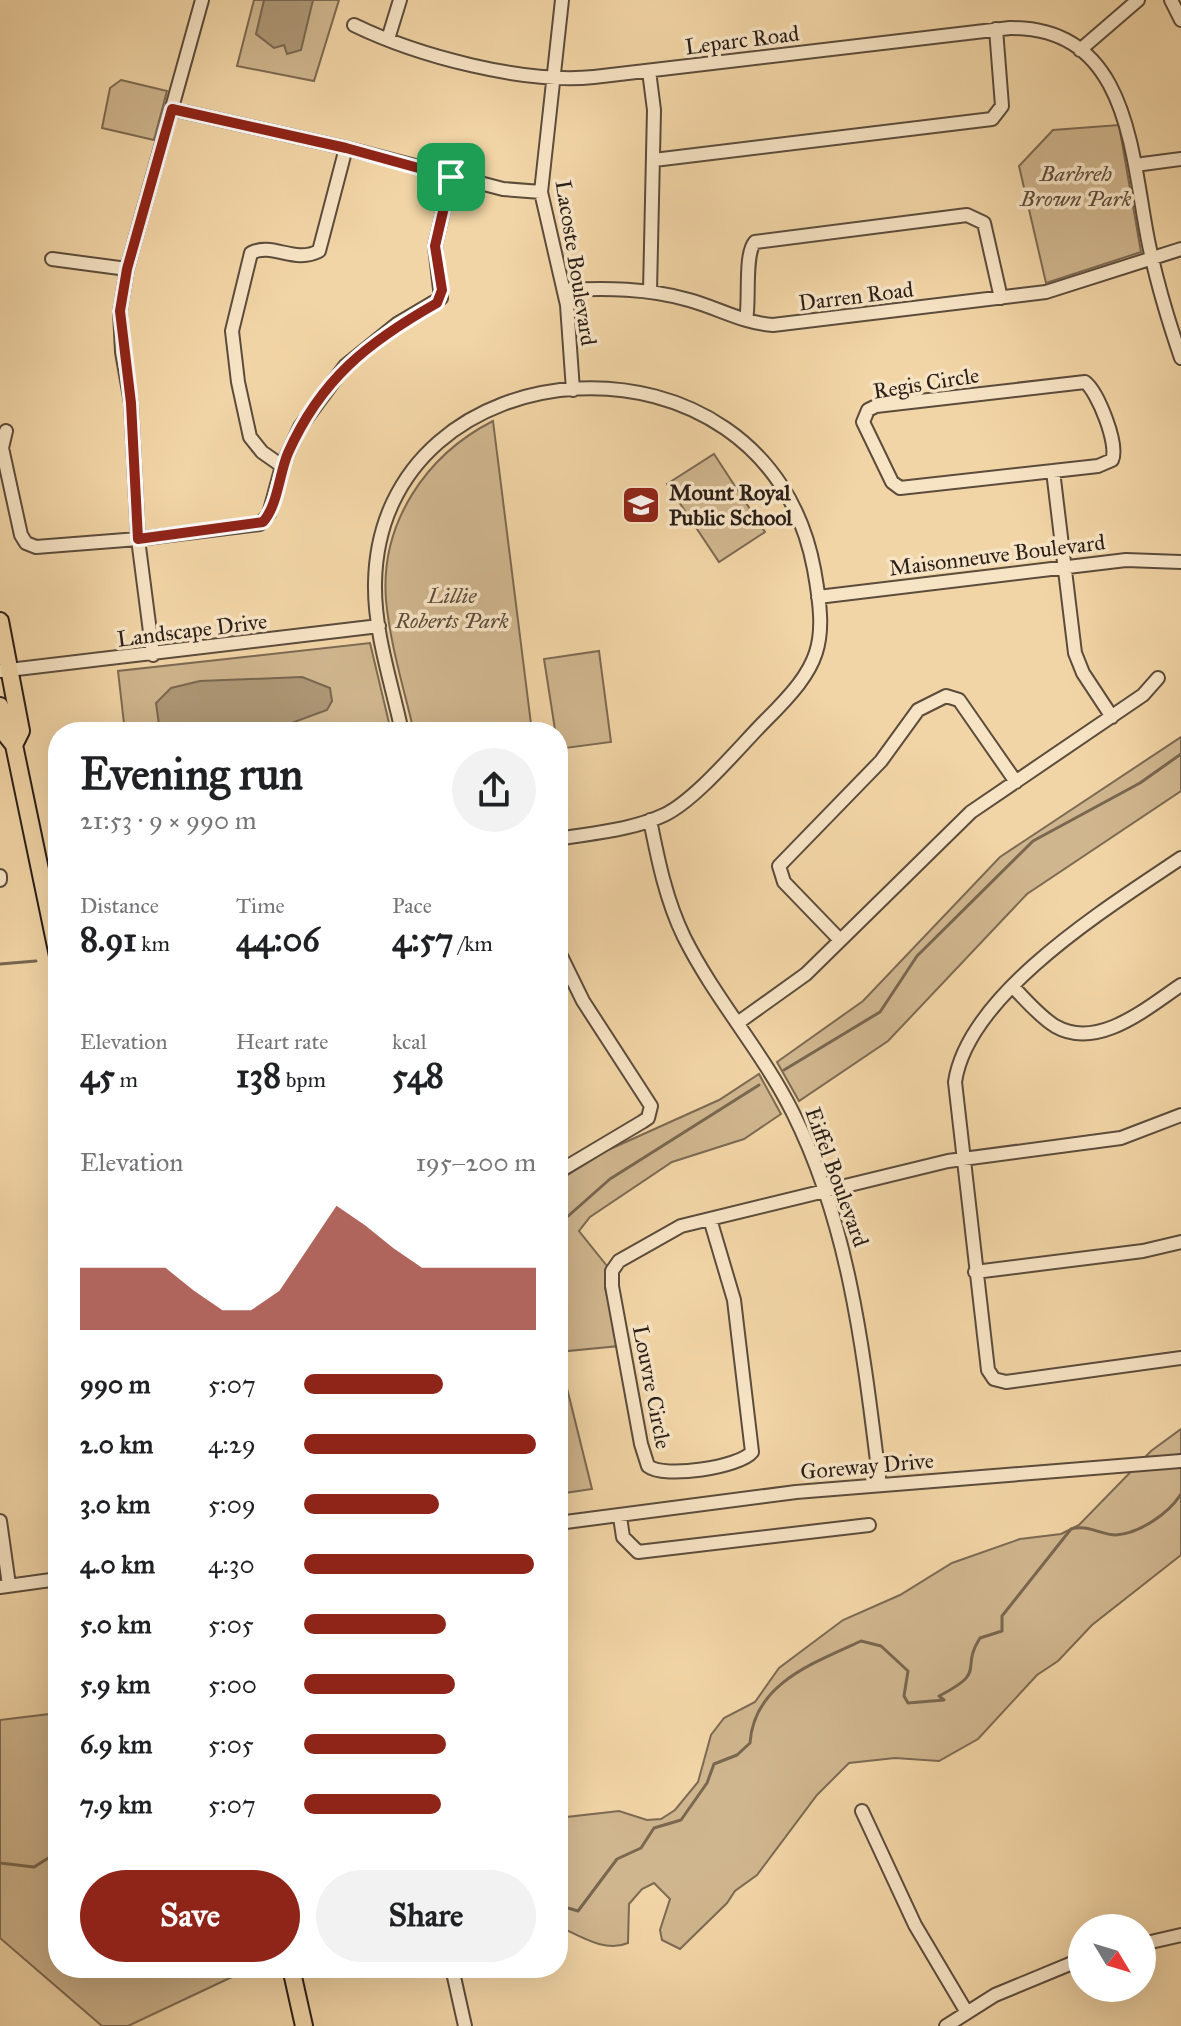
<!DOCTYPE html>
<meta charset="utf-8">
<style>
body{margin:0;font-family:"IM FELL Great Primer",serif;background:#f2f2f2;color:#202124;height:100vh;display:flex;flex-direction:column;font-size:30px;white-space:nowrap}
*{box-sizing:border-box;margin:0}
p{font-size:26px;color:#757577}
.icon{flex:none;width:44px;height:44px;fill:none;stroke:currentColor;stroke-width:2;stroke-linecap:round;stroke-linejoin:round}
.map{position:relative;flex:1;overflow:hidden}
.drawer{position:absolute;left:48px;top:722px;width:520px;height:1256px;display:flex;flex-direction:column;background:#fff;border-radius:32px;box-shadow:0 8px 32px #0002}
.drawer>*{flex:none}
.needle{width:52px;rotate:128deg}
.fabs{position:absolute;left:1068px;top:1914px;display:grid;gap:16px}
.fabs a{display:grid;place-items:center;width:88px;height:88px;border-radius:50%;background:#fff;box-shadow:0 8px 32px #0002;font-size:40px}
.pin{position:absolute;display:grid;place-items:center;width:68px;height:68px;color:#fff;margin:-34px;border-radius:16px;box-shadow:0 4px 12px #0006}
.round{display:grid;place-items:center;flex:none;width:84px;height:84px;border-radius:42px;background:#f2f2f2}
.head{display:flex;align-items:center;justify-content:space-between;height:136px;padding:0 32px}
h1{font-size:44px;font-weight:700;line-height:60px}
.stats{display:grid;grid-template-columns:repeat(3,1fr);gap:12px;height:136px;padding:8px 32px}
.stats div{display:grid;align-content:center}
.stats b{font-size:34px;font-weight:700}
.stats small{font-size:22px;font-weight:400}
.stats p{font-size:22px}
.chart{height:224px;padding:16px 32px}
.chart p{display:flex;justify-content:space-between}
.chart svg{width:100%;height:144px;margin-top:8px;fill:#8f2418;opacity:.7}
.primary-button{display:flex;gap:16px;margin-top:auto;padding:16px 32px}
.primary-button a{flex:1;height:92px;border-radius:48px;background:#8f2418;color:#fff;font-size:32px;font-weight:700;line-height:92px;text-align:center}
.primary-button a+a{background:#f2f2f2;color:#202124}
ul{padding:0 32px;list-style:none;font-size:26px}
li{display:grid;grid-template-columns:128px 96px 1fr;align-items:center;height:60px}
li i{height:20px;border-radius:10px;background:#8f2418}
.map>svg:first-child{display:block}
</style>
<div class="map">
<svg width="1181" height="2026" viewBox="0 0 1181 2026">
<rect width="100%" height="100%" fill="#f2d5a6"/>
<filter id="stains"><feTurbulence type="fractalNoise" baseFrequency=".0025" numOctaves="4"/><feColorMatrix values="0 0 0 0 .2 0 0 0 0 .09 0 0 0 0 .02 0 0 0 .5 -.17"/></filter>
<radialGradient id="worn" r=".72"><stop offset=".6" stop-color="#630" stop-opacity="0"/><stop offset="1" stop-color="#630" stop-opacity=".3"/></radialGradient>
<path fill="#d0b68e" stroke="#7c6a53" stroke-width="2" d="M254 0H339L314 81 237 66Z
M121 80 167 91 154 140 102 128 110 88Z
M1119 125 1141 252 1046 283 1019 166 1053 130Z
M493 421 532 732H414C404 689 390 644 386 600 380 523 426 455 493 421Z
M714 454 765 532 719 562 667 484Z
M370 643 390 727 388 732H125L118 671Z
M599 651 611 742 558 749 544 659Z
M1181 737V791L1027 894 888 1041 799 1101 777 1062 863 1001 1000 857Z
M759 1074 781 1114 744 1139 672 1162 590 1217 579 1231 607 1266 605 1288 619 1346 558 1352 592 1489 558 1494V1181L608 1150 719 1100Z
M1181 1429V1555L1092 1625 1058 1661 1037 1675 978 1739 939 1761 895 1758 849 1763 817 1795 757 1875 735 1891 727 1903 680 1949 662 1940 660 1930 670 1899 654 1883 642 1889 629 1904 628 1943C605 1953 580 1936 558 1926V1818L619 1811 647 1820 661 1819 675 1810 698 1782 711 1735 724 1718 755 1702 779 1668 843 1620 900 1595 952 1563 1020 1539 1061 1534 1079 1525 1151 1451Z
M58 1713V1968H251L128 2026H102L0 1938V1720Z"/>
<path fill="#ae9776" stroke="#796750" stroke-width="2" d="M264 0H313L301 50 287 54 284 45 274 48 256 34Z
M302 677 330 688 332 701 327 710 267 732H160L156 703 171 688 200 681Z"/>
<g fill="none" stroke-linecap="round" stroke-linejoin="round">
<path stroke="#796750" stroke-width="3" d="M0 964 36 961
M784 1070 880 1012 917 956 1033 841 1140 783 1181 754
M558 1225 610 1179 759 1085
M0 1863 34 1867 58 1852
M558 1905 578 1911 617 1859 641 1848 654 1828 681 1820 707 1783 714 1764 737 1755 750 1743C754 1683 814 1663 861 1641L881 1646 908 1671 904 1696 908 1703 944 1700 939 1696C989 1670 959 1671 980 1638L1002 1631V1616L1071 1529C1087 1524 1101 1535 1116 1535 1140 1533 1168 1514 1181 1494"/>
<defs>
<path id="minor" d="M562 0 541 192 567 305 573 390
M1171 0 1181 20
M354 25C418 56 523 84 594 77L1010 28C1130 27 1131 155 1148 240 1156 280 1168 320 1181 358
M388 39 400 0
M1080 50 1138 0
M649 71 654 110 650 291
M172 109 346 148 503 189 541 192
M654 160 992 119 1002 106 996 29
M1135 165 1181 159
M52 259 127 269
M564 290C606 288 648 288 689 300 718 308 743 323 773 325L1046 292 1181 249
M746 320C750 301 744 254 755 242L967 215 984 223 1001 298
M1085 382C1098 392 1119 445 1112 460L1098 466 900 488 892 482 863 422 868 410 876 406Z
M6 431 2 448 21 535 26 543 36 547 138 539 260 524 269 514 282 466 300 427 345 366 397 324 441 298 435 246 451 177
M282 466 262 452 250 437 238 382 232 331 251 253C273 242 294 264 319 251L346 148
M1053 471 1075 653 1083 673 1112 717
M818 597 1126 560 1181 562
M153 655 138 539 131 403 122 352 120 311 127 269 202 0
M0 671 379 626
M402 732C392 684 374 633 375 583 379 340 766 312 814 569 828 646 821 665 766 720 740 746 696 800 664 815 632 830 593 833 558 839
M650 820C658 860 666 900 684 937 715 999 762 1051 793 1113 851 1229 864 1358 880 1485
M1181 858C1110 906 968 993 955 1082L988 1370 994 1379 1006 1382 1181 1358
M0 876V880
M840 940 784 882 779 866 881 761 918 710 946 696 959 700 1016 782
M558 950 583 1001 651 1106 648 1118 642 1122 558 1172
M1013 987C1026 1000 1039 1016 1055 1026 1098 1051 1148 1007 1181 985
M739 1022 806 974 971 812 1143 695 1158 678
M710 1219 734 1300 752 1452C740 1467 664 1479 648 1466L641 1444 612 1286V1271L619 1261 681 1226 948 1161 1121 1138 1181 1115
M975 1272 1143 1251 1181 1242
M620 1517 623 1537 638 1552 869 1525
M0 1521 9 1585
M558 1523 796 1492 1181 1461
M0 1587 58 1579
M862 1811 915 1925 966 2011
M1142 1944 1181 1935
M452 1968 465 2026
M946 2026 995 1995 1082 1959"/>
<path id="major" d="M0 621 21 731 14 745
M0 706 6 735 14 745 58 956
M291 1968 304 2026"/>
</defs>
<use href="#minor" stroke="#5b4c3c" stroke-width="16"/>
<use href="#major" stroke="#291e18" stroke-width="20"/>
<use href="#minor" stroke="#f7e4c5" stroke-width="12"/>
<use href="#major" stroke="#f2d5a6" stroke-width="16"/>
</g>
<g fill="none" stroke-linecap="round" stroke-linejoin="round">
<defs>
<path id="route" d="M172 109 346 148 451 177 435 246 442 290 437 303C368 342 321 379 288 453 279 474 278 505 263 522L138 539 131 403 120 311 127 269Z"/>
</defs>
<use href="#route" stroke="#fff" stroke-width="16"/>
<use href="#route" stroke="#8f2418" stroke-width="10"/>
</g>
<defs>
<symbol id="school-square" viewBox="-11 -11 22 22"><rect x="-9" y="-9" width="18" height="18" rx="4" fill="#8f2418" stroke="#f7e4c5"/><path d="M0-5L7-2L0 1L-7-2ZM-4 1L0 2.5L4 1V4Q0 6-4 4Z" fill="#fff"/></symbol>
</defs>
<g fill-rule="evenodd">
<use href="#school-square" x="619" y="483" width="44" height="44"/>
</g>
<g text-anchor="middle" dominant-baseline="central" stroke-width="7" stroke-linejoin="round" paint-order="stroke">
<g font-size="22" fill="#291e18" stroke="#f7e4c5">
<text transform="translate(742 40) rotate(-7)">Leparc Road</text>
<text transform="translate(576 263) rotate(81)">Lacoste Boulevard</text>
<text transform="translate(856 296) rotate(-7)">Darren Road</text>
<text transform="translate(926 383) rotate(-9)">Regis Circle</text>
<text transform="translate(997 555) rotate(-7)">Maisonneuve Boulevard</text>
<text transform="translate(192 630) rotate(-7)">Landscape Drive</text>
<text transform="translate(837 1177) rotate(70)">Eiffel Boulevard</text>
<text transform="translate(652 1387) rotate(79)">Louvre Circle</text>
<text transform="translate(867 1466) rotate(-5)">Goreway Drive</text>
</g>
<g font-size="22" font-style="italic" fill="#5b4c3b" stroke="#f7e4c5">
<text x="1076" y="173">Barbreh<tspan x="1076" dy="25">Brown Park</tspan></text>
<text x="452" y="595">Lillie<tspan x="452" dy="25">Roberts Park</tspan></text>
</g>
<g font-size="22" font-weight="bold" fill="#291e18" stroke="#f7e4c5" text-anchor="start">
<text x="669" y="492">Mount Royal<tspan x="669" dy="25">Public School</tspan></text>
</g>
</g>
<rect width="100%" height="100%" filter="url(#stains)"/>
<rect width="100%" height="100%" fill="url(#worn)"/>
</svg>
<div class="fabs">
<a><svg class="needle" viewBox="-14 -14 28 28"><path d="M0-13l5 13h-10z" fill="#e53935"/><path d="M0 13l5-13h-10z" fill="#757577"/></svg></a>
</div>
<div class="pin" style="left:451px;top:177px;background:#1e9e55"><svg class="icon" aria-label="arrive" viewBox="0 0 24 24"><path d="M6 21V4h12l-3 4 3 4H6"/></svg></div>
<section class="drawer">
<div class="head"><div><h1>Evening run</h1><p>21:53 · 9 × 990 m</p></div><a class="round"><svg class="icon" aria-label="share" viewBox="0 0 24 24"><path d="M12 15V3M7 8l5-5 5 5M5 13v7h14v-7"/></svg></a></div>
<div class="stats">
<div><p>Distance</p><b>8.91<small> km</small></b></div>
<div><p>Time</p><b>44:06</b></div>
<div><p>Pace</p><b>4:57<small> /km</small></b></div>
</div>
<div class="stats">
<div><p>Elevation</p><b>45<small> m</small></b></div>
<div><p>Heart rate</p><b>138<small> bpm</small></b></div>
<div><p>kcal</p><b>548</b></div>
</div>
<div class="chart"><p><span>Elevation</span>195–200 m</p>
<svg viewBox="0 0 160 44" preserveAspectRatio="none"><path d="M0 44V25L10 25L20 25L30 25L40 32L50 38L60 38L70 32L80 19L90 6L100 12L110 19L120 25L130 25L140 25L150 25L160 25V44z"/></svg>
</div>
<ul>
<li><b>990 m</b>5:07<i style="width:60%"></i></li>
<li><b>2.0 km</b>4:29<i style="width:100%"></i></li>
<li><b>3.0 km</b>5:09<i style="width:58%"></i></li>
<li><b>4.0 km</b>4:30<i style="width:99%"></i></li>
<li><b>5.0 km</b>5:05<i style="width:61%"></i></li>
<li><b>5.9 km</b>5:00<i style="width:65%"></i></li>
<li><b>6.9 km</b>5:05<i style="width:61%"></i></li>
<li><b>7.9 km</b>5:07<i style="width:59%"></i></li>
</ul>
<div class="primary-button"><a>Save</a><a>Share</a></div>
</section>
</div>
